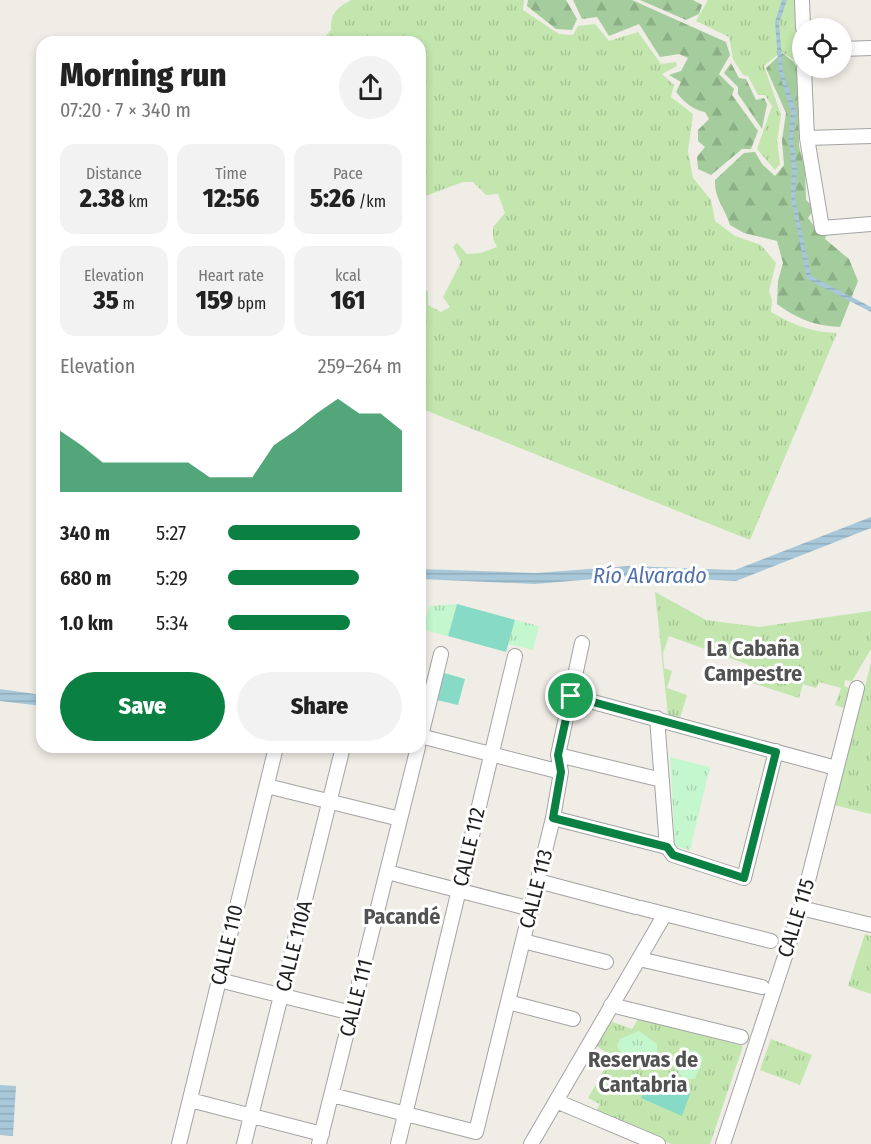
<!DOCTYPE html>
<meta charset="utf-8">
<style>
body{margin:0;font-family:"Fira Sans Condensed",sans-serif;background:#f2f2f2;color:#222;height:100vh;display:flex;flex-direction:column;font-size:22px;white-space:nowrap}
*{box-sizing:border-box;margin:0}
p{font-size:20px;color:#767676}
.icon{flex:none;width:33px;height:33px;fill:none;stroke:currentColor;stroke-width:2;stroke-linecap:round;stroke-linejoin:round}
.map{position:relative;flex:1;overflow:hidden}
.side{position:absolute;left:36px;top:36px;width:390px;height:717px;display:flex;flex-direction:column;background:#fff;border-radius:18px;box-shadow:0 3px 9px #0003}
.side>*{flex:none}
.buttons{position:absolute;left:792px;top:18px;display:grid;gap:12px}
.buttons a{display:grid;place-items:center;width:60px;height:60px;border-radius:50%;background:#fff;box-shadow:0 3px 9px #0003;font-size:30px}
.pin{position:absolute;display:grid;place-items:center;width:51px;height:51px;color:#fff;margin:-26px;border:3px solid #fff;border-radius:50%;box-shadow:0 2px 6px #0007}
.round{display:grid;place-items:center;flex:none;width:63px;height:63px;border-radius:32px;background:#f2f2f2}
.overview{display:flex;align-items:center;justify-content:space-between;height:102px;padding:0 24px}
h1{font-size:33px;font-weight:800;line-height:45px}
.stats{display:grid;grid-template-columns:repeat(3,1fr);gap:9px;height:102px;padding:6px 24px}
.stats div{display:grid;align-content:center;border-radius:15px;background:#f2f2f2;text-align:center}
.stats b{font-size:26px;font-weight:800}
.stats small{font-size:16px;font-weight:400}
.stats p{font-size:16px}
.chart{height:168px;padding:12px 24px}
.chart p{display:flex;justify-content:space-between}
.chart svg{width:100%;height:108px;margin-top:6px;fill:#0b8043;opacity:.7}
.cta{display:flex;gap:12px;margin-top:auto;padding:12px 24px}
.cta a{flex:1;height:69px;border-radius:36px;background:#0b8043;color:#fff;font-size:24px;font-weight:800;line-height:69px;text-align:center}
.cta a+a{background:#f2f2f2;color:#222}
ul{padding:0 24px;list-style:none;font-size:20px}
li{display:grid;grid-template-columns:96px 72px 1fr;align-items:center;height:45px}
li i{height:15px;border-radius:8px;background:#0b8043}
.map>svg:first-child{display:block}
</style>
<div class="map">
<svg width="871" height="1144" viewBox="0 0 871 1144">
<defs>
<pattern id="grass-tufts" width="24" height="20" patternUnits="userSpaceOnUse" patternTransform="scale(1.5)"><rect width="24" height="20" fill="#c2e6ae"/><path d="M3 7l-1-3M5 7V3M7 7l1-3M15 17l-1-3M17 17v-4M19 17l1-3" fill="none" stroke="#a6c595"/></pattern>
<pattern id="forest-firs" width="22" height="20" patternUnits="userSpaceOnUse" patternTransform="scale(1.5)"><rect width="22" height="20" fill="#a4cc9c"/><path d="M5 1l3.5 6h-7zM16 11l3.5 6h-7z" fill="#8daf86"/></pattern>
<pattern id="park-tufts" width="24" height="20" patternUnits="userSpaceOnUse" patternTransform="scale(1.5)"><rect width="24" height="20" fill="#c5f7cf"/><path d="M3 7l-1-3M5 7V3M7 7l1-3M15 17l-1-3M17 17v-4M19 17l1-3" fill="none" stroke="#a9d3b1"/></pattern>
<pattern id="water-rules" width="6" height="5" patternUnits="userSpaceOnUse" patternTransform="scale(1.5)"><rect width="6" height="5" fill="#a8c8da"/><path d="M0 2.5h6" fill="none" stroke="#90abbb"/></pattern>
</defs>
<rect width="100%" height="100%" fill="#efede5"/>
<path fill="url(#grass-tufts)" d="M351 0H524L523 10 559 34 573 35 578 26 595 24 609 41 638 32 661 64 676 62 677 66 662 74 674 85 671 97 693 114 688 151 693 178 711 200 715 221 735 236 761 245 776 263 769 291 772 300 771 312C793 325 811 332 837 333L750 540 420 408V290L428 291V305L441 312 450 307 443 297 461 262 453 247 457 243 467 254 481 253 497 247 493 239V227L505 213 498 194 486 195 473 182H463L420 198V42H321L331 30C330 13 337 8 351 0Z
M708 0H795L796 61 781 52 764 66 781 115 777 141 780 164 775 170 757 149 772 106 765 95H758L748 76 743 75 733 59 729 37 696 21Z
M655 592 706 620 759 627 871 611V649L852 681 845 680 844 686 850 688 844 708 835 705 841 688 819 682 816 688 803 684 799 698 743 680 749 665 669 636 663 653 664 668 672 671 667 688 687 695 680 718 668 715Z
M871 663V814L834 805Z
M865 934 871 936V994L848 986Z
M638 1019 743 1046 710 1144H671L595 1113 600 1104 588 1098 612 1056 595 1045 610 1021 632 1029Z
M771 1039 812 1055 800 1085 760 1070Z"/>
<path fill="url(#forest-firs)" d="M528 0H566L577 19 572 30 556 29 527 6Z
M573 0H632L726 42 730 55 719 74 734 89 732 95 758 131 751 149H742L711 175 698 169 697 157 705 147 698 141V130L709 119 705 112C693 110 683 101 676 92L681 82 669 75 681 71 688 58 679 54 660 57 639 24 609 36 597 17 582 19Z
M640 0H693L702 5 699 14 686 20Z
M782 53 794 62 798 71 799 146 805 170 806 200 815 208 808 218 815 227 827 231 825 239 849 259 858 281 840 327C815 326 797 319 777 304L778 281 783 263 777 241 744 233 730 225C725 208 714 198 715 180L744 153 755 152 762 164 775 176 784 165 782 140 786 113 766 68Z
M731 63 739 78 746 79 756 100 764 98 767 104 762 129 738 94V87L724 73Z"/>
<path fill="url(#park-tufts)" d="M457 604 448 636 423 630 429 606Z
M515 620 539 626 533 650 508 644Z
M670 757 710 767 690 850 675 846Z
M639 1031 657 1044V1057L646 1067 625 1059 617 1046 620 1039Z
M685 1051H696L703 1058 695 1079H685L678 1072 677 1057Z"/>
<path fill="#87dac5" d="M457 604 515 620 506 652 448 636Z
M444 673 465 679 458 705 437 700Z
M650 1078 690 1094 682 1116 641 1098Z"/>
<path fill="url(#water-rules)" d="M782 0H787L779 23 783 72 796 110 793 141 797 168 795 198 811 276 871 307V312L807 279 791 198 792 168 789 141 791 111 779 73 775 22Z
M871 517V528L736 581 629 576 535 584 420 579V569L536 573 629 566 735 570Z
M0 689 42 695V706L0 701Z
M0 1085 16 1086 13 1136 0 1135Z"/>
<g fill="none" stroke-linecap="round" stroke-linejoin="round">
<defs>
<path id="street" d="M802 0 803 28
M842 49 871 48
M804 68 807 138 822 228 871 224
M807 138 871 136
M571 696 836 768
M657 718 667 847
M420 736 561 772
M420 740 441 654
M558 755 662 780
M267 786 400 819
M553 818 667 847 673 855 744 878 776 751
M387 872 531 909
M538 881 636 907
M641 908 771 941
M801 908 871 925
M523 941 606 962
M639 959 762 987
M219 980 352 1013
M508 1002 573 1019
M611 1005 741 1037
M332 1095 476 1132 553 818 561 772 558 755 582 643
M190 1100 322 1134
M556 1101 658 1144
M179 1144 276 747
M244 1144 343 747
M319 1144 418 747
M398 1144 515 656
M531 1144 665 914
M723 1144 801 908 857 688"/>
</defs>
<use href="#street" stroke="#a3a3a3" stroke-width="16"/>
<use href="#street" stroke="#fff" stroke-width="14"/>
</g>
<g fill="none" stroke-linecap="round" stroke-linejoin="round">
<defs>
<path id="route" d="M571 696 776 752 744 878 673 855 667 847 553 818 561 772 558 755Z"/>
</defs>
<use href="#route" stroke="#fff" stroke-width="12"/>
<use href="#route" stroke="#0b8043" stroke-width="8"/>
</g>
<g text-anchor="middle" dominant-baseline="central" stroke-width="6" stroke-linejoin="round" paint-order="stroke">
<g font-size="21" fill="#1f1f1f" stroke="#fff">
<text transform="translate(469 847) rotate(-77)">CALLE 112</text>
<text transform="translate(536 889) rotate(-76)">CALLE 113</text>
<text transform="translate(796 918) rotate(-73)">CALLE 115</text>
<text transform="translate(227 945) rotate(-77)">CALLE 110</text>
<text transform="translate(294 946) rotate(-76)">CALLE 110A</text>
<text transform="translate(356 998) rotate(-76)">CALLE 111</text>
</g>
<g font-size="22" font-style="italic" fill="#5070aa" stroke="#fff">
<text x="650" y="575">Río Alvarado</text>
</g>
<g font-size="22" font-weight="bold" fill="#525252" stroke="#fff">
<text x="753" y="648">La Cabaña<tspan x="753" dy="25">Campestre</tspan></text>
<text x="402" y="916">Pacandé</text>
<text x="643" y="1059">Reservas de<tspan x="643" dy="25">Cantabria</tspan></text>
</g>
</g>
</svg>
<div class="buttons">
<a><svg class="icon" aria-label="locate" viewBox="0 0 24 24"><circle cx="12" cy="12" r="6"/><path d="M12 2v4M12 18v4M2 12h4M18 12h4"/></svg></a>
</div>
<div class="pin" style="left:571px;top:696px;background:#1e9e55"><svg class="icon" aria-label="arrive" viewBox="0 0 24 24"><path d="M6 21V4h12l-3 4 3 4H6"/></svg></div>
<section class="side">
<div class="overview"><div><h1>Morning run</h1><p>07:20 · 7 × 340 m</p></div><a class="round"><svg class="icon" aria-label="share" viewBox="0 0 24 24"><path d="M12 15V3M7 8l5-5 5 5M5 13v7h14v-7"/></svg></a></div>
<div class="stats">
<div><p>Distance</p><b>2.38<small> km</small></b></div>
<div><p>Time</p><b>12:56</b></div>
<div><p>Pace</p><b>5:26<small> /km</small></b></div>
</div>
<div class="stats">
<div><p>Elevation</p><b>35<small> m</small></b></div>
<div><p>Heart rate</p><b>159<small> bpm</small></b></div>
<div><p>kcal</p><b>161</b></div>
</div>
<div class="chart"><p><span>Elevation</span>259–264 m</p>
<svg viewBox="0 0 160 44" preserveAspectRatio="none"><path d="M0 44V19L10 25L20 32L30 32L40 32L50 32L60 32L70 38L80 38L90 38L100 25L110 19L120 12L130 6L140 12L150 12L160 19V44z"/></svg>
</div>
<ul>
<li><b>340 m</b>5:27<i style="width:76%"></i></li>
<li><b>680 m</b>5:29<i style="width:75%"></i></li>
<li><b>1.0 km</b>5:34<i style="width:70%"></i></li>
</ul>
<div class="cta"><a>Save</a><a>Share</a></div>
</section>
</div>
